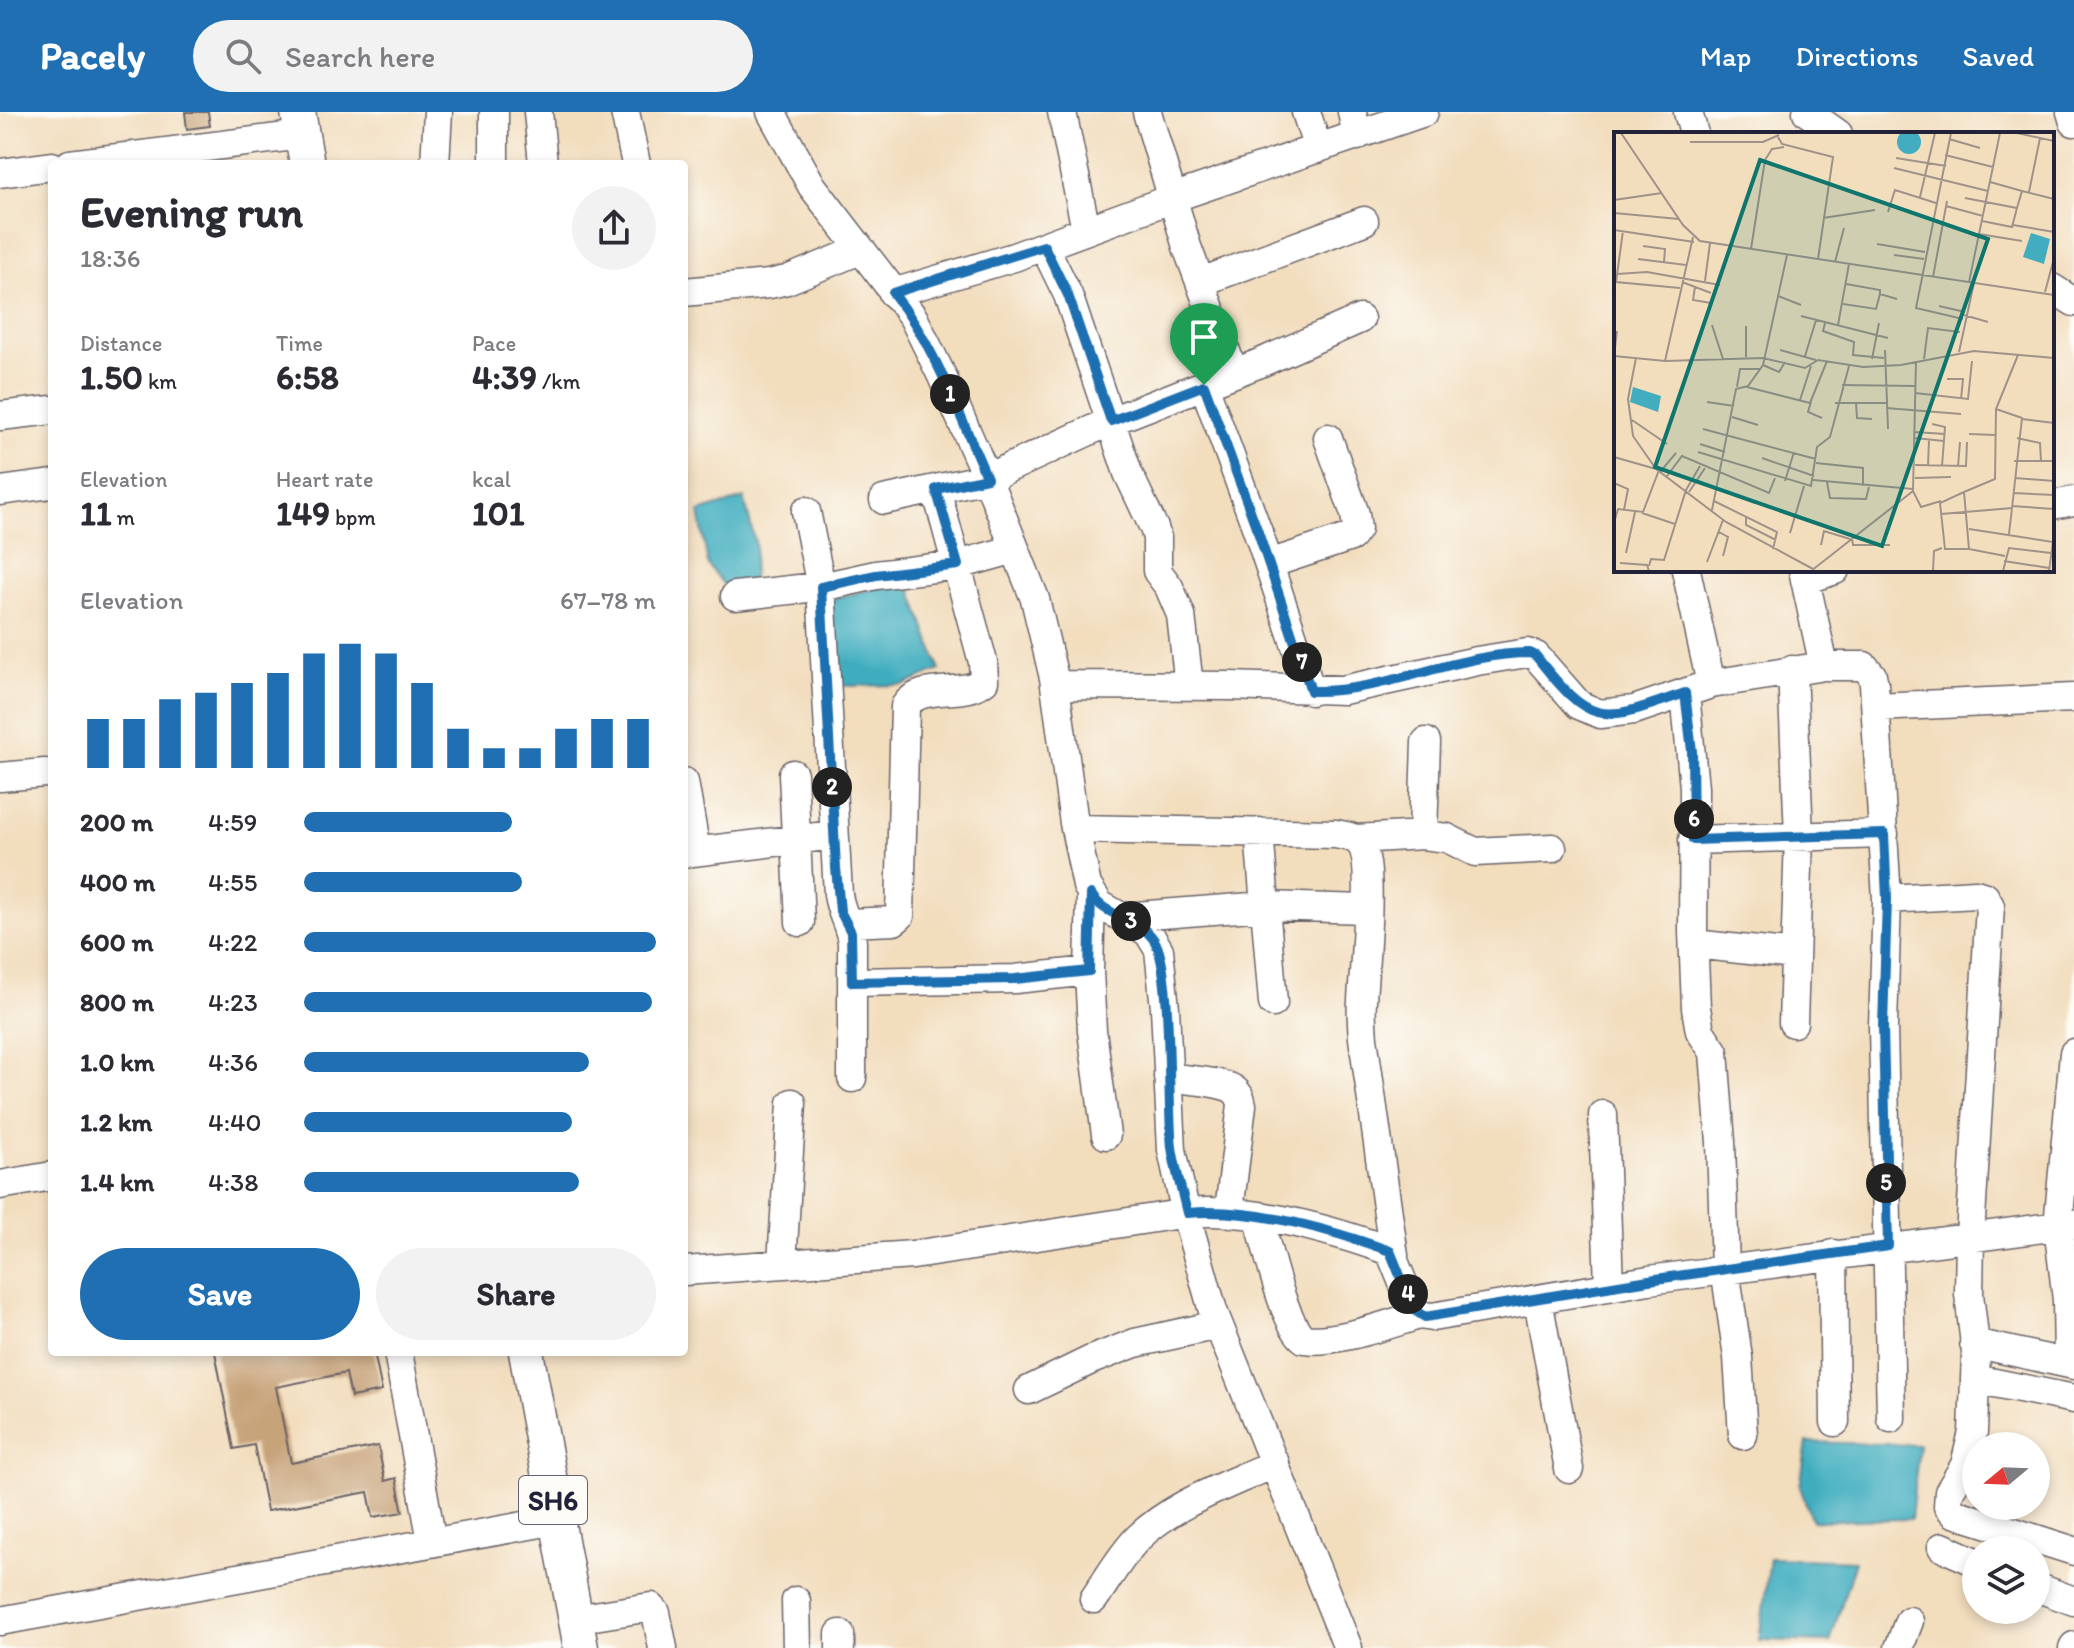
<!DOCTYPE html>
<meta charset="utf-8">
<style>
body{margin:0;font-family:Itim,sans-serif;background:#f2f2f3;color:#2b2b33;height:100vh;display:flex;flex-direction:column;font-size:30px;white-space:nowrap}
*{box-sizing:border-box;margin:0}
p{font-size:26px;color:#7c7c81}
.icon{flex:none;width:44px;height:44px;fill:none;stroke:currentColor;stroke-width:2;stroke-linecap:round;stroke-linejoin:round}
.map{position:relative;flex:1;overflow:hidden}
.side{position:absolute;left:48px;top:48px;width:640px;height:1196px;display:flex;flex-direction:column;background:#fff;border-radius:8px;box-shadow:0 4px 12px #0003}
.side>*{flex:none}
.needle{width:52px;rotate:251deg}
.fabs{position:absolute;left:1962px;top:1320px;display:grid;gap:16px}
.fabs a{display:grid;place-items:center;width:88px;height:88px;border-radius:50%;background:#fff;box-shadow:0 4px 12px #0003;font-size:40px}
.pin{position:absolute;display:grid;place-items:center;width:68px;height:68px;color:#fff;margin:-82px -34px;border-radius:50% 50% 50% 0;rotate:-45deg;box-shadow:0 0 8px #0007}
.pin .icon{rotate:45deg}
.km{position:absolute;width:40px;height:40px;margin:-20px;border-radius:50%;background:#222;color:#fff;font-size:22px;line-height:40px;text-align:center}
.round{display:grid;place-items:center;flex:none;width:84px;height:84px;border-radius:42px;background:#f2f2f3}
.headline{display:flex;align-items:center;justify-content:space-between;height:136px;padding:0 32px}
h1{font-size:44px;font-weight:700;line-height:60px}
.stats{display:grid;grid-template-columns:repeat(3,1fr);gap:12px;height:136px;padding:8px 32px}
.stats div{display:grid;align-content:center}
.stats b{font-size:34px;font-weight:700}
.stats small{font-size:22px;font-weight:400}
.stats p{font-size:22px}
.chart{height:224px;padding:16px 32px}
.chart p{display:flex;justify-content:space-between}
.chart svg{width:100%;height:144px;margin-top:8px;stroke:#1f6fb2;stroke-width:6}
.primary-button{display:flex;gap:16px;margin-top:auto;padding:16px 32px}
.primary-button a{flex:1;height:92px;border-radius:48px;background:#1f6fb2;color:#fff;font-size:32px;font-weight:700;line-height:92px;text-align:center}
.primary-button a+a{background:#f2f2f3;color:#2b2b33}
ul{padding:0 32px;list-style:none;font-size:26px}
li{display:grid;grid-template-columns:128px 96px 1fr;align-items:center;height:60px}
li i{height:20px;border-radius:10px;background:#1f6fb2}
header{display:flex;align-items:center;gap:48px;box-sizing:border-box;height:112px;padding:0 40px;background:#1f6fb2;color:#fff}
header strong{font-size:38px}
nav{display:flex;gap:44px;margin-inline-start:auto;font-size:28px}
.search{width:560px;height:72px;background:#f2f2f3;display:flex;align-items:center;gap:20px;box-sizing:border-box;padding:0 28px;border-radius:44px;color:#7c7c81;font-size:30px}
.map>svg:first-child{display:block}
</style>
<header>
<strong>Pacely</strong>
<div class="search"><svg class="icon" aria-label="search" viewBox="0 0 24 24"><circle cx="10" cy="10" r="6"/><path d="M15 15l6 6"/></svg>Search here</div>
<nav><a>Map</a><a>Directions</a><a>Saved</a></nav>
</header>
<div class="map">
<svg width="2074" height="1536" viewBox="0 0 2074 1536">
<rect width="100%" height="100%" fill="#fdfcf7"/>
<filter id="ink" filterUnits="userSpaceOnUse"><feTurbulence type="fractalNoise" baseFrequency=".0125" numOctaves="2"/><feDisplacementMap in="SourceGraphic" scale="16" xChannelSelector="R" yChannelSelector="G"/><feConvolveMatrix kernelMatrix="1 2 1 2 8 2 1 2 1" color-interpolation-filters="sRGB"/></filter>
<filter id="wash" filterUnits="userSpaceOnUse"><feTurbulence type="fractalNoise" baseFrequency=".006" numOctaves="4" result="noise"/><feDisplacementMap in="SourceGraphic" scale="32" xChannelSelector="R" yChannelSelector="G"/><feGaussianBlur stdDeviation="1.8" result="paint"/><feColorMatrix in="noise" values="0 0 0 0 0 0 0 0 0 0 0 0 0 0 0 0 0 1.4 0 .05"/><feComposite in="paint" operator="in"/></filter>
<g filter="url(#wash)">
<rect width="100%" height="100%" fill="#f2ddbd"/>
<path fill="#41adbf" stroke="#32687d" stroke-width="2" d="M744 386 756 434 752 467 731 482 708 453 699 400Z
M893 472 910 474 940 558 904 573 839 574 830 487Z
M1807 1330 1919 1333 1911 1407 1812 1409 1800 1375Z
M1770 1446 1855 1449 1830 1530 1759 1528Z"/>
<g id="blocks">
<path fill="#c7a379" d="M185 0H208L210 14 187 17Z
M215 1240H374L382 1279 351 1285 346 1261 276 1275 291 1351 378 1334 385 1369 396 1366 403 1400 373 1405 368 1380 267 1399 254 1333 234 1337Z"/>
</g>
</g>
<g filter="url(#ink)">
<use href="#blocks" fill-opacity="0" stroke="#6b6368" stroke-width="2"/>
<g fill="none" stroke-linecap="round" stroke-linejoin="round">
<defs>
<path id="minor" d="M494 0V52
M538 0 543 52
M625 0 636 52
M771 0 812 74 913 205 941 262 987 366 1035 487 1054 566 1074 711 1087 774 1100 793 1148 820 1159 838 1165 896 1172 1038 1187 1107 1213 1199 1348 1536
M1062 0 1086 118
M1147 0 1187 135 1234 261
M1306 0 1318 37
M1352 0 1357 24
M1688 0 1694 22
M1807 0 1838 22
M2071 0 2074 10
M70 52 302 23
M435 52 438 0
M0 61 52 54
M1044 134 1068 183 1128 361 1154 416 1157 426V459L1169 475 1181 503 1189 574
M1201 170 1364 109
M2052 176 2074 190
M684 180 769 172 787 168 860 138
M893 181 1014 145 1184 82 1424 0
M1204 273 1258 420 1311 579
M0 304 52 298
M0 379 52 372
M884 388 987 366 1111 309 1260 251 1360 207
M2052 393 2074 389
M806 399 821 475 838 782C840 800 850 813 852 830V966
M1269 452 1351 425 1357 417 1355 402 1328 326
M1686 458 1711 572
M1803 458 1824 554
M1805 468 1835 458
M735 484 826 474 876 463 958 453 1015 437
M1792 558 1799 724 1793 911
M1055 573 1230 574 1343 578 1477 549 1527 541 1536 544 1579 593 1600 602 1634 598 1711 572 1824 554H1864L1872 563 1874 572 1887 787 1883 914 1891 1306
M1685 581 1694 676 1693 819 1696 896 1700 919 1714 940 1721 1030 1725 1157 1738 1245 1743 1323
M1876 595 2074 586
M793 662 800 810
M0 665 45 661
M684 670 696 739
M1075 717 1336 722C1343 724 1353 724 1359 730 1376 747 1363 862 1362 889 1361 901 1362 914 1363 926L1394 1144
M1259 720 1273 891
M1423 723 1447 726 1475 740 1552 736
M1356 727 1423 723 1426 630
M1693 728 1884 722
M684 741 834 723
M1091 782 1089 859 1092 919 1106 1023
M1887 787 1976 782 1985 785 1990 794 1970 1124 1969 1182 1976 1241 1973 1320 1965 1353 1949 1380 1948 1394 1954 1401 2074 1439
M1123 805 1265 794 1367 797
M848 811 894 809 900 804 905 594C921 570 962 586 984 569L983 550 936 377
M1694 832 1795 843
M852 870 1015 867 1089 859
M1168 965C1185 968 1219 969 1233 977 1239 981 1241 986 1242 993L1229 1099
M1603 1003 1609 1175
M0 1073 52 1064
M1258 1104C1267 1133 1283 1211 1304 1227 1334 1232 1389 1212 1419 1203
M1833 1142 1835 1310
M782 1151 792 991
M684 1159 913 1143 1187 1101C1252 1095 1329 1117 1390 1139L1414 1198 1419 1203 1432 1205 1649 1168 2074 1112
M1538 1188 1569 1357
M1974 1231 2074 1253
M398 1240 432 1430
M2068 1251 2067 1188 2058 1114 2074 941
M1975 1267 2074 1287
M1029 1278 1091 1248 1135 1231 1218 1213
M1942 1435 1976 1450
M2036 1475 2074 1489
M1094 1487C1108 1467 1121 1443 1138 1426 1175 1390 1229 1373 1275 1351
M796 1489 797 1536
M575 1507 651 1495 656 1501 663 1536
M0 1509 557 1408
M840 1522V1536
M1899 1536 1909 1509
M2073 1536 2074 1534"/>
<path id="major" d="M298 0 307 52
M526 1240 581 1536"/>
</defs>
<use href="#minor" stroke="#6b6368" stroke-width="31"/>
<use href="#major" stroke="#6b6368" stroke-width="37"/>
<use href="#minor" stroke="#fff" stroke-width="28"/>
<use href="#major" stroke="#fff" stroke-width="34"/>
</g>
</g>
<g fill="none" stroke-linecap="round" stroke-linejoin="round" filter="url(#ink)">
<defs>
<path id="route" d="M1044 134 1068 183 1111 309 1204 273 1258 420 1311 579C1385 581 1456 541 1530 541L1536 544C1593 617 1602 610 1685 581L1692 639 1693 728 1884 722 1887 787 1883 914 1888 1134 1649 1168 1425 1205 1414 1198 1390 1139C1329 1117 1252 1095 1187 1101 1182 1079 1175 1057 1172 1035 1167 993 1173 856 1154 828 1139 805 1105 806 1091 782L1089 859 1015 867 852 870 851 820 840 799 836 756 821 475 876 463 958 453 936 377 987 366C959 303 936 235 893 181Z"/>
</defs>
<use href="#route" stroke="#fff" stroke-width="16"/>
<use href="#route" stroke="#1f6fb2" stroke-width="10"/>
</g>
<g text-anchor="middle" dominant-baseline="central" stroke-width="8" stroke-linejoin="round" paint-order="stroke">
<rect fill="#fdfcf7" stroke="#646373" stroke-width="2" x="519" y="1364" width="68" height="48" rx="6"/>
<g font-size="28" font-weight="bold" fill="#22223b">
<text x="553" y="1388">SH6</text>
</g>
</g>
<g transform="translate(1614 20)">
<rect width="440" height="440" fill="#f2ddbd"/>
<path d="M283 10a12 12 0 1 1 24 0a12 12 0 1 1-24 0ZM417 101 436 107 430 132 409 125ZM19 255 47 264 44 280 16 270Z" fill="#41adbf"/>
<path fill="none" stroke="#9f9289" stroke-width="2" d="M7 1 69 93 86 109 440 163M337 1 302 176 349 187M403 1 440 9M164 5 168 12 219 25 204 127M335 7 366 16M76 10H149L165 3M331 23 379 35M282 26 332 34M280 36 374 59M376 50 408 59M415 60 426 6M306 65 321 1M351 66 403 76 408 59 440 67M0 68 48 61M332 74 369 84M274 80 281 58 322 71M0 81 65 87M209 86 261 78M368 89 398 95 403 76M399 93 440 100M0 98 80 110M9 99 2 150 66 156M365 102 408 109M263 112 311 120M29 114 51 117 50 130M137 117 151 28 158 17 170 15M280 123 310 127M24 127 72 133M221 130 230 96M3 142 33 140 106 153M319 145 333 69M91 149 96 111M68 150 97 161M355 150 386 1M232 152 266 158V162M81 155 79 168 97 171M431 160 440 126M164 164 187 173M229 172 262 177 266 162 283 167M325 174 351 180M350 183 374 190M187 184 274 206M211 191 209 199 240 210 239 223 270 226M98 193 109 227M224 193 235 132M132 194V225M166 218 202 228M271 218 274 297M345 220 360 151M0 224 51 229 149 226 191 236 204 228 249 235 287 233 360 219 440 226M0 224 3 199M191 224 202 188M22 226 14 267 19 304 42 337M258 227 265 191M310 227 314 196 346 200M51 229 79 105M149 233 165 240 171 230M333 247H349L347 267M228 253 301 254M123 255 126 237H146M133 255 196 271 213 229M301 261 354 267 358 229M186 268 197 234M93 270 120 274M197 270 194 280 208 286M221 271H272M242 271 243 286 258 287M272 276 347 282M118 285 144 293M408 287 440 291M18 288 53 312M318 292 331 295 328 334M89 297 202 327M301 300 331 302M355 302 381 303M301 306 330 309M403 306 426 311 427 329M86 312 111 320M84 320 197 354 203 315 216 305 235 234M0 325 42 337 112 390 199 437M148 326 200 344M400 329H440M202 331 249 336V354M301 333 352 334 353 310M314 334 315 308M344 334 346 310M46 340 62 321M53 344 68 324 155 361 161 346M301 346 337 345M401 346 440 349M199 348 299 357M83 349 141 371M171 349 180 320M213 350 216 366 252 367 255 355M0 351 14 357 10 378M299 359 307 375 327 369M75 360 91 336M350 360 326 371 331 417H355L350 360 381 347 382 277 404 223M400 361 440 363M100 369 163 400 159 417M398 374 440 377M98 378 122 257 134 254 149 233 173 123M28 381 61 392M327 382 398 376 408 286 382 277M132 385V393L162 408M0 391 4 377 29 380 45 338M355 397 439 410 435 439M105 400 114 405 109 424M176 401 190 354M395 402 398 376M238 406 239 413H276M207 413 210 399 236 407M355 417 391 424M12 421 21 380M390 429 435 436M93 430 109 388M6 431 33 433 35 439M35 434 37 427 50 428 72 358 86 334M197 439 299 359 302 230M209 439H257M319 439 320 419 328 416M389 439 395 416 437 421"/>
<path fill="#0f766e" fill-opacity="0.15" stroke="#0f766e" stroke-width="4" d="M146 28 374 107 268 414 41 335Z"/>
<rect width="440" height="440" fill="none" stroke="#22223b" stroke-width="4"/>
</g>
</svg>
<div class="fabs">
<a><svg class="needle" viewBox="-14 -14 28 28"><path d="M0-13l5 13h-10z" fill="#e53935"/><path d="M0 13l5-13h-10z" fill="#7c7c81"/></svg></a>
<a><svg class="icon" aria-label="layers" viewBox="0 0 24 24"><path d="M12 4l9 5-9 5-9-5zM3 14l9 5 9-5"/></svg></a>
</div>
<div class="pin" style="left:1204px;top:273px;background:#1e9e55"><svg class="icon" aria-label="arrive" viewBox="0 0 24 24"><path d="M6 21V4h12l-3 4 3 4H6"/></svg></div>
<b class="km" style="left:950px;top:282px">1</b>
<b class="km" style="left:832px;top:675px">2</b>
<b class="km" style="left:1131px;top:809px">3</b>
<b class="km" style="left:1408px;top:1182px">4</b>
<b class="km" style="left:1886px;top:1071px">5</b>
<b class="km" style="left:1694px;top:707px">6</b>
<b class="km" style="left:1302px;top:550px">7</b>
<section class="side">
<div class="headline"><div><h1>Evening run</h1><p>18:36</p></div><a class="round"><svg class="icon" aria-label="share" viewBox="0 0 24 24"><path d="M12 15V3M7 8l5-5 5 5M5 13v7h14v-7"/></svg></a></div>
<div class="stats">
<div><p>Distance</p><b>1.50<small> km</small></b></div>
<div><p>Time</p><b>6:58</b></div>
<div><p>Pace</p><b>4:39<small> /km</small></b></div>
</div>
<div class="stats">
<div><p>Elevation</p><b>11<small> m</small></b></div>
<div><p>Heart rate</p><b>149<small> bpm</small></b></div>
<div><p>kcal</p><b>101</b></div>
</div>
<div class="chart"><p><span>Elevation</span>67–78 m</p>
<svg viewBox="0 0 160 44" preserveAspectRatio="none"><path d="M5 44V29M15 44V29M25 44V23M35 44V21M45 44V18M55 44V15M65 44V9M75 44V6M85 44V9M95 44V18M105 44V32M115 44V38M125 44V38M135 44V32M145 44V29M155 44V29"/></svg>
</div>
<ul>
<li><b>200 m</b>4:59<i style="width:59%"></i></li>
<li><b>400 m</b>4:55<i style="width:62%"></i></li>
<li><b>600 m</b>4:22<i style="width:100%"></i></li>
<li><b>800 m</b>4:23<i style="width:99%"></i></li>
<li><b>1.0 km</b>4:36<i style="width:81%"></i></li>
<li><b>1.2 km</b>4:40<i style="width:76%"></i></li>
<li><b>1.4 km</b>4:38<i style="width:78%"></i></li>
</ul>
<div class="primary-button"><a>Save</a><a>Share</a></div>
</section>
</div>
